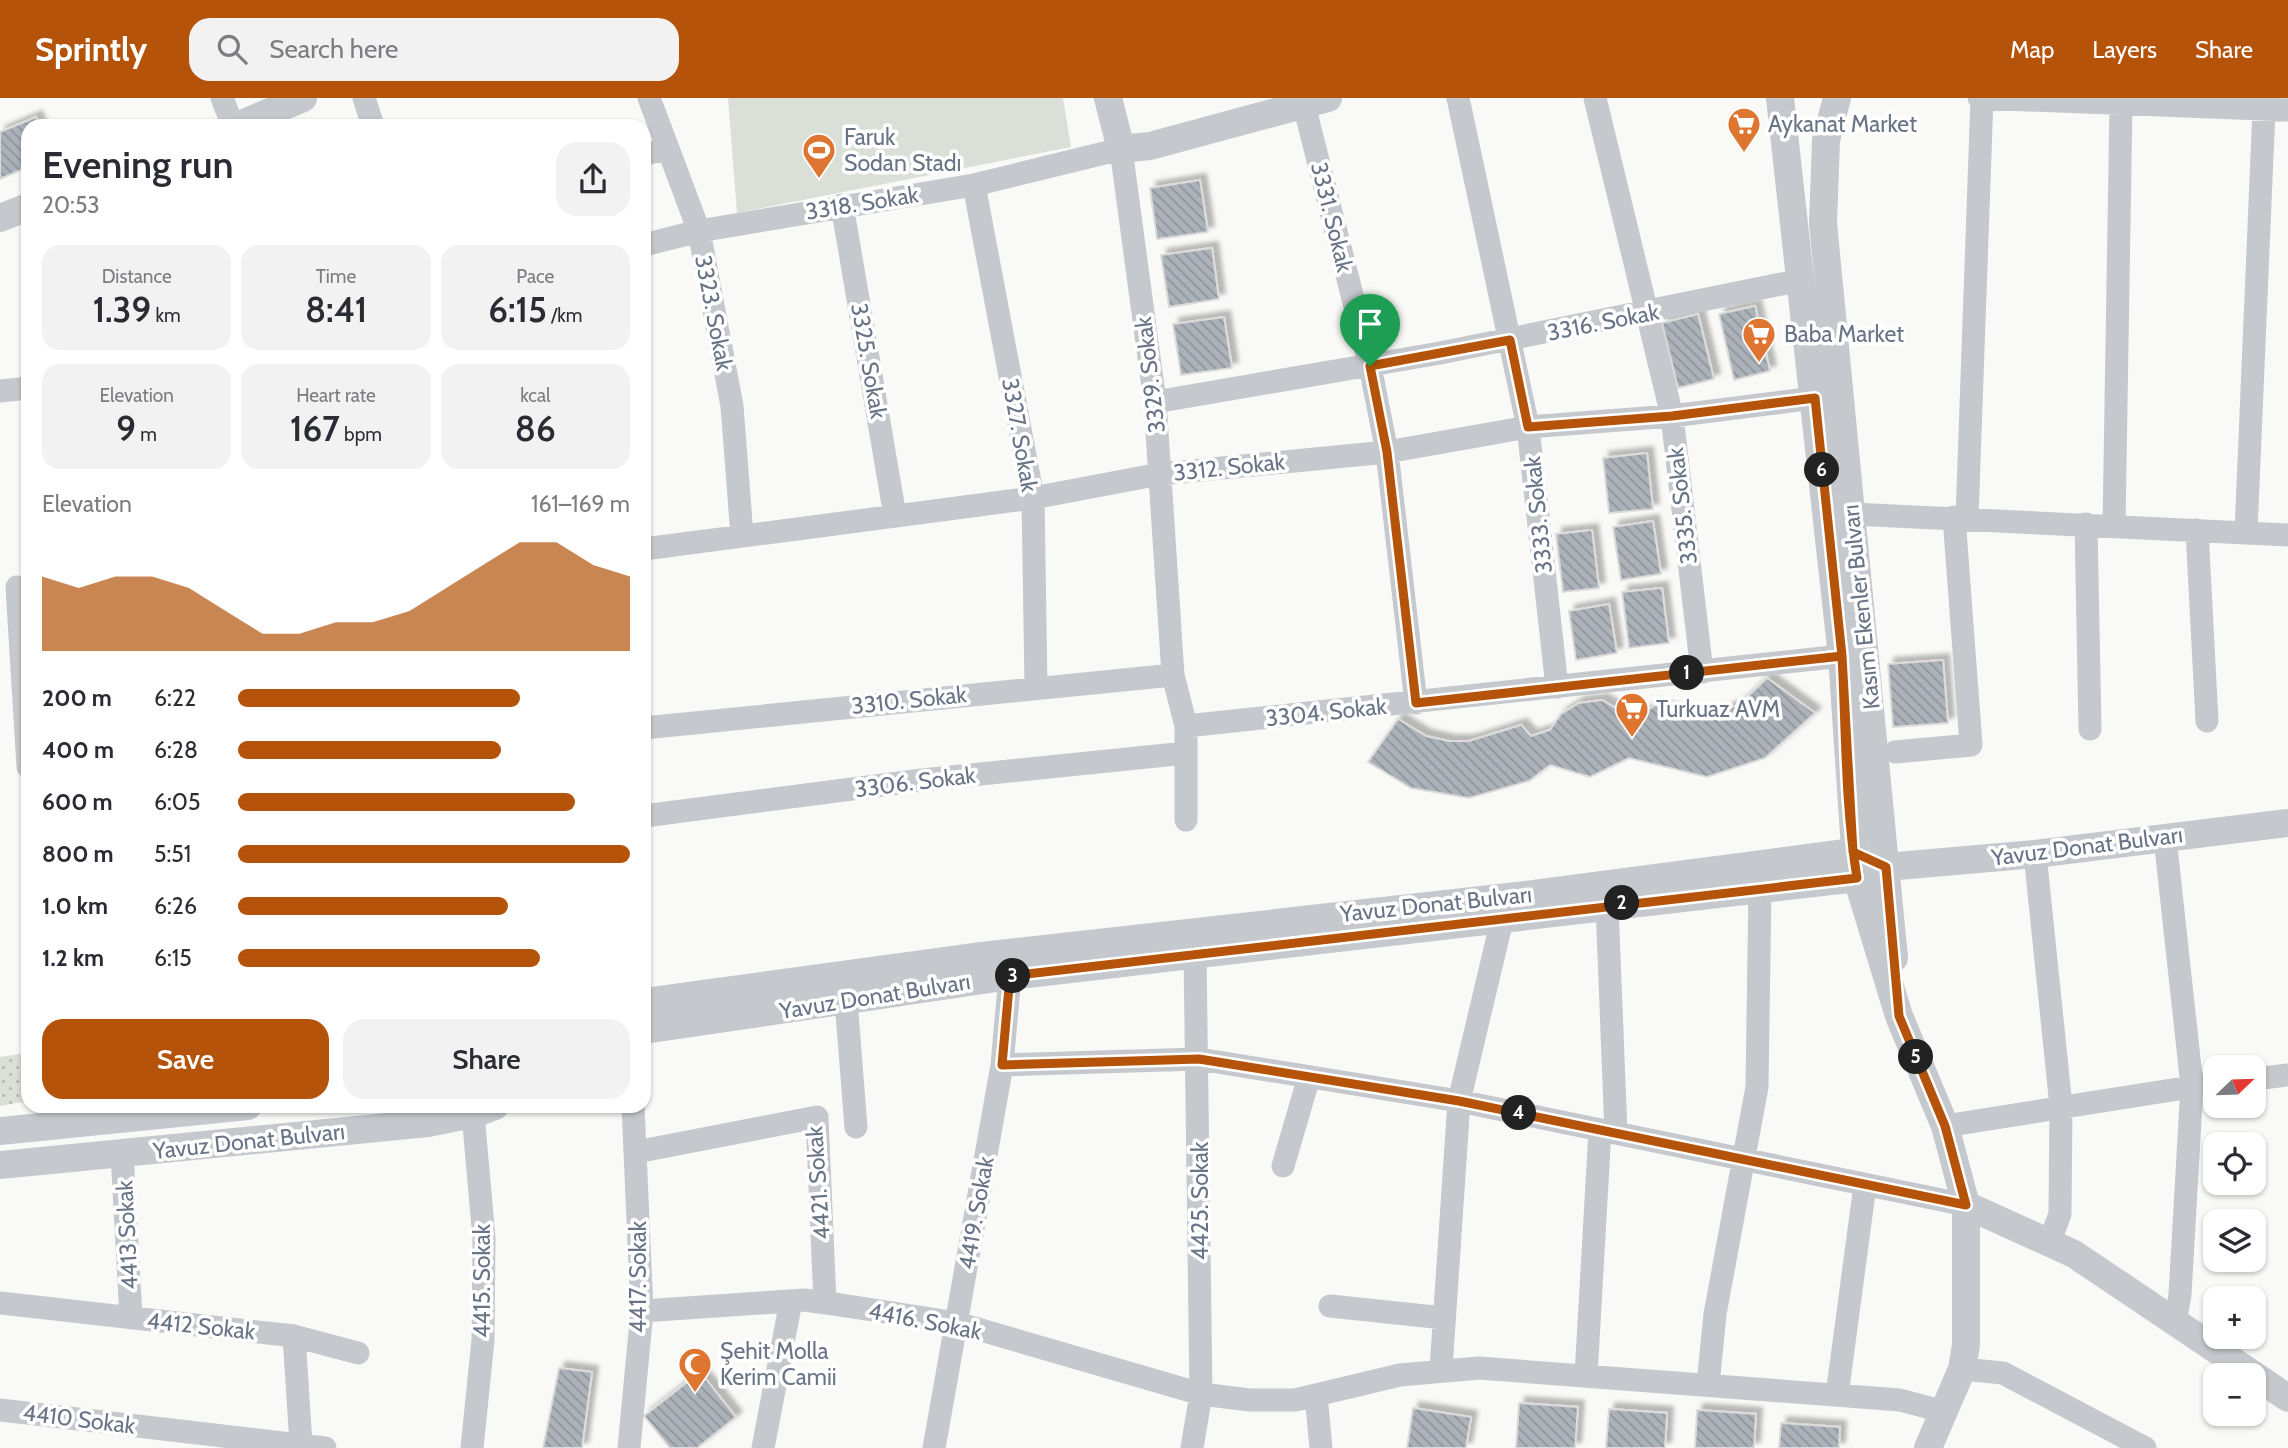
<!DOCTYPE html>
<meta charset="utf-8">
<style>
body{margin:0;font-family:Cabin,sans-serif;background:#f2f2f3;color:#2b2b33;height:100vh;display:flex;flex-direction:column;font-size:26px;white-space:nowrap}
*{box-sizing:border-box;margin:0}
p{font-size:23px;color:#7c7c81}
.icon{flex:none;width:38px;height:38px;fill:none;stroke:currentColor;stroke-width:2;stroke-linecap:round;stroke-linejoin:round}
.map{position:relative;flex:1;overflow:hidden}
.panel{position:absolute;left:21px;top:21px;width:630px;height:994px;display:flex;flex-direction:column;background:#fff;border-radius:21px;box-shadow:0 2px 5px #0004}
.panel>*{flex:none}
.needle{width:46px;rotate:67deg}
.buttons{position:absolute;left:2203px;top:957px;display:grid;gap:14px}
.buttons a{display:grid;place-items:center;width:63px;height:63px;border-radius:14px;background:#fff;box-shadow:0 2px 5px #0004;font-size:35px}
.pin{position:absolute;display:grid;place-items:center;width:60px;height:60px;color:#fff;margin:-72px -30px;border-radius:50% 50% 50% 0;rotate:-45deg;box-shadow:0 0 7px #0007}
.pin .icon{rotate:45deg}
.km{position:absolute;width:35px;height:35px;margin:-18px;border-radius:50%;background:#222;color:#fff;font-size:19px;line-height:35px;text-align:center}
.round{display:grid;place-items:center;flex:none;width:74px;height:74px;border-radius:21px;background:#f2f2f3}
.headline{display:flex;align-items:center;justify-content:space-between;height:119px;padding:0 21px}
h1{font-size:38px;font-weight:600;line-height:52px}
.figures{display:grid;grid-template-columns:repeat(3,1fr);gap:10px;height:119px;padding:7px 21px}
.figures div{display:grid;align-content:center;border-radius:18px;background:#f2f2f3;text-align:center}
.figures b{font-size:35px;font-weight:600}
.figures small{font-size:19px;font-weight:400}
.figures p{font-size:19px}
.chart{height:196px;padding:14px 21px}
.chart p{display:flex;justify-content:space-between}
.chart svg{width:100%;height:126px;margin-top:7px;fill:#b45309;opacity:.7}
.primary-button{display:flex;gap:14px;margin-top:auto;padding:14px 21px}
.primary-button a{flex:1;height:80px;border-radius:21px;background:#b45309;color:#fff;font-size:28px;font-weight:600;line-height:80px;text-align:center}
.primary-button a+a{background:#f2f2f3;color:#2b2b33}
ul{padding:0 21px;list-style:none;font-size:23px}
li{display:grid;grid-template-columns:112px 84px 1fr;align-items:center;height:52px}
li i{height:18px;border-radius:9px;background:#b45309}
header{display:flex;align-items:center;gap:42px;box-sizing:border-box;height:98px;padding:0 35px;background:#b45309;color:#fff}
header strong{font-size:33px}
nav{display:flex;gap:38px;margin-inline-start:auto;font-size:24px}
.search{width:490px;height:63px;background:#f2f2f3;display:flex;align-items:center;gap:18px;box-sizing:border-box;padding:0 24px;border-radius:21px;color:#7c7c81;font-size:26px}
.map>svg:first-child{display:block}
</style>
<header>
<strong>Sprintly</strong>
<div class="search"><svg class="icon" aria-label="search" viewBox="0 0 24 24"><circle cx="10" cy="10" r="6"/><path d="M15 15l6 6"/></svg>Search here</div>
<nav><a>Map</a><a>Layers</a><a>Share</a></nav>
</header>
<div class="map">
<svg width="2288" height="1350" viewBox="0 0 2288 1350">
<defs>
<pattern id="grass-dots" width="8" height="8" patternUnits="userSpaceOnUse" patternTransform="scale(1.75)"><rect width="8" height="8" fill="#dae0d8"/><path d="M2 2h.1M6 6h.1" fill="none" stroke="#b5bab5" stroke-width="1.8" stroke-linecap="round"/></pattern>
<pattern id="building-back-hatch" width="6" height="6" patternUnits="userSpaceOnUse" patternTransform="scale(1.75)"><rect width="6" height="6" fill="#acb2b9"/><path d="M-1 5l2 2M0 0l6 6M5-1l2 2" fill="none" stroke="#90959c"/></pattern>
<filter id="shadow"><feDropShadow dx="6" dy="-6" stdDeviation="2" flood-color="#0004"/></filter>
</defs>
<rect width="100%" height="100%" fill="#f9f9f7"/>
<path fill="url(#grass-dots)" d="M28 955V1003L0 1008V959Z"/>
<path fill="#dae0d8" d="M728 0H1063L1071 49 737 115Z"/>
<path fill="url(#building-back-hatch)" stroke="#dbdbd9" stroke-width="2" filter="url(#shadow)" d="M36 19 40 28H28V69L0 81V34Z
M1200 82 1208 134 1157 141 1150 90Z
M1212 150 1219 201 1169 209 1161 157Z
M1755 208 1770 273 1734 282 1719 216Z
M1698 216 1714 281 1678 290 1662 225Z
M1224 219 1232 270 1181 277 1173 226Z
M1647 355 1653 411 1609 415 1603 360Z
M1653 423 1661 476 1621 482 1613 429Z
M1592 432 1599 490 1563 494 1556 436Z
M1662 490 1669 545 1629 550 1622 494Z
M1609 506 1617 555 1576 562 1569 513Z
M1943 562 1948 625 1893 629 1888 566Z
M1767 580 1815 615 1765 660 1707 679 1629 660 1590 679 1550 667 1529 683 1469 700 1411 690 1368 664 1398 621 1426 638 1449 643H1469L1521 627 1531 638 1550 632 1561 616 1579 605 1602 602 1622 614 1630 626 1655 607 1685 616 1713 617 1740 606Z
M559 1270 592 1274 582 1350H543Z
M700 1274 736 1319 697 1350H670L644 1318Z
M1519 1305 1578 1309 1575 1350H1516Z
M1413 1310 1471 1319 1466 1350H1407Z
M1609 1311 1667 1315 1665 1350H1606Z
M1697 1312 1756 1316 1754 1350H1695Z
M1781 1325 1840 1329 1839 1350H1779Z"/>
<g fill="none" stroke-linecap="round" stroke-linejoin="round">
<path stroke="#c5c8cc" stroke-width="23" d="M222 0 233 28
M364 0 373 28
M649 0 699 133 732 308 742 438
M1458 0 1528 329 1557 589
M1595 0 1672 318 1702 574
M1979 0 2288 12
M1304 7 1370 268 1387 354 1416 605
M644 56 668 51
M974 87 1033 400 1036 589
M842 107 895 418
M644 147 699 133 974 87 1121 51 1155 304 1173 577 1186 628V722
M0 293 28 290
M1155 304 1440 255 1801 182
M1852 416 2288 437
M1967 420 1982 0
M2086 426 2090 631
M2114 427 2121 6
M2197 432 2207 623
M2246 434 2264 11
M644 451 1033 400 1160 376 1387 354 1528 329 1672 318 1815 300
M17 489 28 669
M1186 628 1842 558
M644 630 1173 577
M1895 654 1971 647 1954 419
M644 718 922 682 1186 655
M2165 740 2192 988 2180 1197 2175 1224
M2035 756 2061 1008 2060 1116 2050 1143
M1607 807 1616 1035
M846 903 856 1029
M1002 967 1199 961 1459 1003 1966 1107
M2254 981 2288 977
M1945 1028 2216 985
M636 1054 817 1019 825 1205
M122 1055 131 1220
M1283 1068 1309 979
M0 1205 294 1238 301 1347
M1330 1208 1444 1220
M642 1213 804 1202 834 1206 957 1225 1201 1296 1250 1302H1295L1400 1277 1479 1270 1900 1302 1945 1314
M294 1238 358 1255
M1441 1271 1459 1003 1502 822
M1962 1271 2003 1275 2145 1350
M1586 1278 1600 1032
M1708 1287 1715 1216 1757 989 1760 789
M1316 1297 1321 1350
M1837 1297 1865 1087
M0 1312 325 1350
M472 1350 483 1242 484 1140 473 1016
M629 1350 642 1213 633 1008
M763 1350 791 1203
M934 1350 1002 967 1010 878
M1192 1350 1201 1296 1195 855"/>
<path stroke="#c5c8cc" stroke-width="28" d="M1108 0 1121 51 1150 48 1328 0
M1780 0 1842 558 1857 780 1899 918 1945 1028 1966 1107V1247L1962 1271 1928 1350
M1837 0 1826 42 1823 125 1894 860
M237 28 303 0
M0 120 28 109
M644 904 973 859 1526 797 1853 754
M644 932 1010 878 1857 780 1886 769 2035 756 2288 725
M0 1033 248 1008
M0 1067 428 1025 473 1016 495 1008
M1966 1107 2074 1156 2288 1300"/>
</g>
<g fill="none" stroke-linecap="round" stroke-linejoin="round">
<defs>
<path id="route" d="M1370 268 1387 354 1416 605 1842 558C1846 631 1845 707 1857 780L1010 878 1002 967 1199 961 1459 1003 1966 1107 1945 1028 1899 918 1886 769 1853 754 1842 558 1815 300 1672 318 1528 329 1510 242 1370 268"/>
</defs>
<use href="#route" stroke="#fff" stroke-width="14"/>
<use href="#route" stroke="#b45309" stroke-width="9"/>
</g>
<defs>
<symbol id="supermarket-pin" viewBox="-11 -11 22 30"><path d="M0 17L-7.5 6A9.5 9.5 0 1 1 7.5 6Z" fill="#de7632" stroke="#fff"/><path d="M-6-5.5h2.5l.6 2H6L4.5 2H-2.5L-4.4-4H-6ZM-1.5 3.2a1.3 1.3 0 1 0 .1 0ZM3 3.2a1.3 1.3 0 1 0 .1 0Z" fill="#fff"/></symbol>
<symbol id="stadium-pin" viewBox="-11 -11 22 30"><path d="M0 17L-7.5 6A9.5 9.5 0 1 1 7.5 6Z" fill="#de7632" stroke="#fff"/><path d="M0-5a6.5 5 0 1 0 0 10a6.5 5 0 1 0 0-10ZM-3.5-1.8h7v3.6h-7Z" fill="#fff"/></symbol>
<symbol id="mosque-pin" viewBox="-11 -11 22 30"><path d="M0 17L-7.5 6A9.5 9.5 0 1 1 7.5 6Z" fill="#de7632" stroke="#fff"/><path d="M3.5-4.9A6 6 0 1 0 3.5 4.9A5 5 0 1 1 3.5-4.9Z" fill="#fff"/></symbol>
</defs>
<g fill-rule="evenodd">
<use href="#supermarket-pin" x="1725" y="7" width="38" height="52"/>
<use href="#stadium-pin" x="800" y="33" width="38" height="52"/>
<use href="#supermarket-pin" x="1740" y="217" width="38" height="52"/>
<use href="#supermarket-pin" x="1613" y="592" width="38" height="52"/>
<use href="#mosque-pin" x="676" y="1247" width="38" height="52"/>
</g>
<g text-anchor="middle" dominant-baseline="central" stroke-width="7" stroke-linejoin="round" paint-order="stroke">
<g font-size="23" fill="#697587" stroke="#fff" text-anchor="start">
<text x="1768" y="26">Aykanat Market</text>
<text x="844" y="39">Faruk<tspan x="844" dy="26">Sodan Stadı</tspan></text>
<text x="1784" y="236">Baba Market</text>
<text x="1656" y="611">Turkuaz AVM</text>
<text x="720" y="1253">Şehit Molla<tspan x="720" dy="26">Kerim Camii</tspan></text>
</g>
<g font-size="23" fill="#697587" stroke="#fff">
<text transform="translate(862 105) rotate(-9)">3318. Sokak</text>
<text transform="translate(1332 119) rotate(76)">3331. Sokak</text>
<text transform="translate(714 215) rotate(79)">3323. Sokak</text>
<text transform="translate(1603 224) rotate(-11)">3316. Sokak</text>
<text transform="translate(869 263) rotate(80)">3325. Sokak</text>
<text transform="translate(1150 277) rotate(-97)">3329. Sokak</text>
<text transform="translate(1020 337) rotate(80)">3327. Sokak</text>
<text transform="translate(1229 369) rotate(-6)">3312. Sokak</text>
<text transform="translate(1682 408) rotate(-97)">3335. Sokak</text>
<text transform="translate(1538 417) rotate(-96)">3333. Sokak</text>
<text transform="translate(1861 509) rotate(-96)">Kasım Ekenler Bulvarı</text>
<text transform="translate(909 602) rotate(-6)">3310. Sokak</text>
<text transform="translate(1326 614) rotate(-6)">3304. Sokak</text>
<text transform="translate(915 684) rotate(-7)">3306. Sokak</text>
<text transform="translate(2087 748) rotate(-7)">Yavuz Donat Bulvarı</text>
<text transform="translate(1436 806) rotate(-6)">Yavuz Donat Bulvarı</text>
<text transform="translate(875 898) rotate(-9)">Yavuz Donat Bulvarı</text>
<text transform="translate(249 1043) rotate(-6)">Yavuz Donat Bulvarı</text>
<text transform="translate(818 1085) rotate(-94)">4421. Sokak</text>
<text transform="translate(1200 1103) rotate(-90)">4425. Sokak</text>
<text transform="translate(976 1115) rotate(-80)">4419. Sokak</text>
<text transform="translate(127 1137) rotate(-93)">4413 Sokak</text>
<text transform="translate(638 1179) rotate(-90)">4417. Sokak</text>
<text transform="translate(482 1183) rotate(-90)">4415. Sokak</text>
<text transform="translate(925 1223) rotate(11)">4416. Sokak</text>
<text transform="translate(201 1228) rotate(6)">4412 Sokak</text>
<text transform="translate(79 1321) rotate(7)">4410 Sokak</text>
</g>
</g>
</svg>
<div class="buttons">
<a><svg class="needle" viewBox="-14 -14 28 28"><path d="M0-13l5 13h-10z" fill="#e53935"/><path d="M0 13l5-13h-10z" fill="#7c7c81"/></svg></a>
<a><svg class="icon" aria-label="locate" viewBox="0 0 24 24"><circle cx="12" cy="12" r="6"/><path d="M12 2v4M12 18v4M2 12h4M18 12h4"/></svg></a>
<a><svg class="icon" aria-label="layers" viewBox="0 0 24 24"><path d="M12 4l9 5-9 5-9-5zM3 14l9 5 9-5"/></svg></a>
<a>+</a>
<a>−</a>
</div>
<div class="pin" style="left:1370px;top:268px;background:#1e9e55"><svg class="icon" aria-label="arrive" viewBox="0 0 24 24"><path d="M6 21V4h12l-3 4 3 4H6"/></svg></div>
<b class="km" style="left:1687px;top:575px">1</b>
<b class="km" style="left:1622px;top:805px">2</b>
<b class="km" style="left:1013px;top:878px">3</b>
<b class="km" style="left:1519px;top:1015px">4</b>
<b class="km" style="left:1916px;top:959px">5</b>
<b class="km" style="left:1822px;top:372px">6</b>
<section class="panel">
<div class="headline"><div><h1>Evening run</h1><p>20:53</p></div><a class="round"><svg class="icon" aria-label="share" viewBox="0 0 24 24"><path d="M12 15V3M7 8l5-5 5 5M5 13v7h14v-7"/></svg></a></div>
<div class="figures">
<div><p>Distance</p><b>1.39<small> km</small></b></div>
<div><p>Time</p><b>8:41</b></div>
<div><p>Pace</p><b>6:15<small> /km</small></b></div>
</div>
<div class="figures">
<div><p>Elevation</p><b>9<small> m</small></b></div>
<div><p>Heart rate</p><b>167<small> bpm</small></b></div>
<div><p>kcal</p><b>86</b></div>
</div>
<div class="chart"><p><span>Elevation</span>161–169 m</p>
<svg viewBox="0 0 160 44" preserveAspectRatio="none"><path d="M0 44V18L10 22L20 18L30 18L40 22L50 30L60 38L70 38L80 34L90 34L100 30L110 22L120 14L130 6L140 6L150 14L160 18V44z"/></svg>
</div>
<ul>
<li><b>200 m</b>6:22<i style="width:72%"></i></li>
<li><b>400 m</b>6:28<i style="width:67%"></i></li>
<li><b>600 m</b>6:05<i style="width:86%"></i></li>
<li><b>800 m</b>5:51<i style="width:100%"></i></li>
<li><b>1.0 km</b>6:26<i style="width:69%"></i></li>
<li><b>1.2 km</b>6:15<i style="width:77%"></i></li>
</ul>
<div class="primary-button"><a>Save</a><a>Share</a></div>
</section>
</div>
